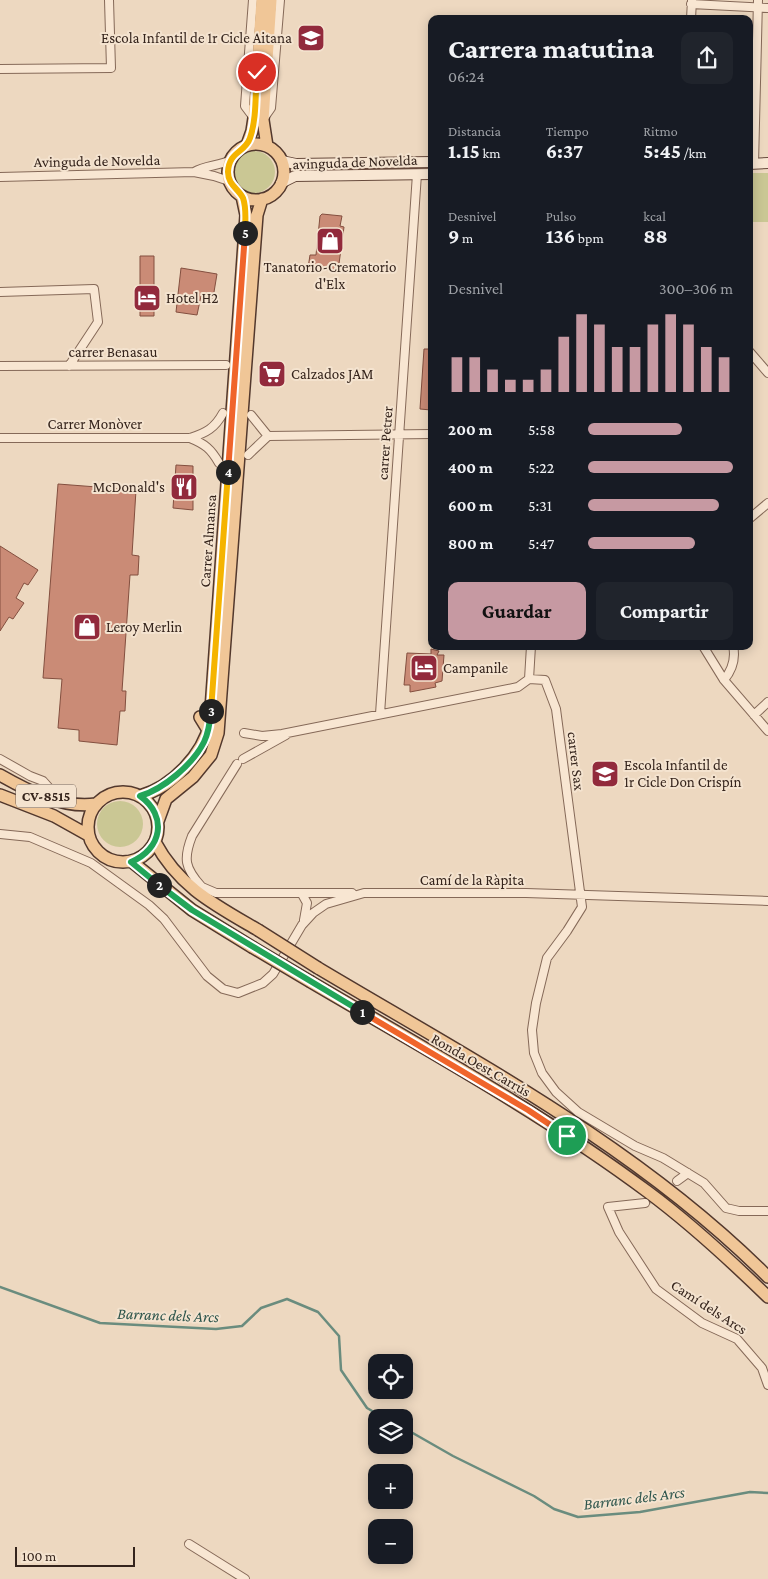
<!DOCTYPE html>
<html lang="es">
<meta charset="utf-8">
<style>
body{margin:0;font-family:"Crimson Pro",serif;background:#20242c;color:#f1f3f6;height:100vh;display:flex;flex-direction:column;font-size:19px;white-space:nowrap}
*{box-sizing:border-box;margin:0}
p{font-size:16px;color:#9ea1a6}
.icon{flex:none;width:28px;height:28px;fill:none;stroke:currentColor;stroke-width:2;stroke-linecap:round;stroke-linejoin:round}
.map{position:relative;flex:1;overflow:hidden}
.sheet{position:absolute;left:428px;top:15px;width:325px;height:635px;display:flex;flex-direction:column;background:#171b24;border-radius:10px;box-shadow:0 2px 12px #0003}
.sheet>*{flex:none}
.buttons{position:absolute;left:368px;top:1354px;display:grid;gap:10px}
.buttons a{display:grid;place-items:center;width:45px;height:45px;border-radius:10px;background:#171b24;box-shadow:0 2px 12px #0003;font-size:25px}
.scale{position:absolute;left:15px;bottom:12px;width:120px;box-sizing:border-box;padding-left:5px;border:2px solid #35241c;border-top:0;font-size:14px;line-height:18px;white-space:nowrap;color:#35241c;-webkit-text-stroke:4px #f4e3cf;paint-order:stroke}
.pin{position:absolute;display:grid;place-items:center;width:42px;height:42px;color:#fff;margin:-21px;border:2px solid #fff;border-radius:50%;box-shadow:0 1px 5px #0007}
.km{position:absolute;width:25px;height:25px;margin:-12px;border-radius:50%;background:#222;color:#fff;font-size:14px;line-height:25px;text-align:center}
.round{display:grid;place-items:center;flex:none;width:52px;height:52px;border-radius:10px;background:#20242c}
.head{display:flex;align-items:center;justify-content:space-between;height:85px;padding:0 20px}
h1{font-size:28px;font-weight:700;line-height:38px}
.figures{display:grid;grid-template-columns:repeat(3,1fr);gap:8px;height:85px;padding:5px 20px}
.figures div{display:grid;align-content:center}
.figures b{font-size:21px;font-weight:700}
.figures small{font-size:14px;font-weight:400}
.figures p{font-size:14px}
.chart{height:140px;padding:10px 20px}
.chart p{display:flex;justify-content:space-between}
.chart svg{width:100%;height:90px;margin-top:5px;stroke:#c699a2;stroke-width:6}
.primary-button{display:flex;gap:10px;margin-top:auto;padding:10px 20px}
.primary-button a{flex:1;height:58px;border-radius:10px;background:#c699a2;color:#111;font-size:20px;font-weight:700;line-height:58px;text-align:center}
.primary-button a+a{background:#20242c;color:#f1f3f6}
ul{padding:0 20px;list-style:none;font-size:16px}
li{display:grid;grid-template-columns:80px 60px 1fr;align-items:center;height:38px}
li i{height:12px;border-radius:6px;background:#c699a2}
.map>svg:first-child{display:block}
</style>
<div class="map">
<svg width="768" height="1579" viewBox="0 0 768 1579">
<rect width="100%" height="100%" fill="#edd8c0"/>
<path fill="#cac794" d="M233 172a21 21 0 1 1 42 0a21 21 0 1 1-42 0Z
M749 173H768V222H749Z
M97 824a23 23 0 1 1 46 0a23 23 0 1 1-46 0Z"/>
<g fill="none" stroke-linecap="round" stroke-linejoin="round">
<path stroke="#6a8c7e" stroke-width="2.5" d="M0 1287 100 1323 216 1329 242 1326 261 1308 287 1299 318 1312 339 1336 341 1370 367 1408 384 1418
M404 1428 453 1456 534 1496 554 1509 578 1517 640 1512 750 1492 768 1493"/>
</g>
<path fill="#ca8b76" stroke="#834f3f" d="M322 214 342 216 340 226 344 227 338 271 308 268 310 255H316L320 216Z
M140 256H154V316H140Z
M181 268 217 274 213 298 201 296 197 315 176 312Z
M424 349H431V410L420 409Z
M176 465 193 466V510L173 508Z
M58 484 136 490 132 555 139 556 138 575H130L122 691H126L125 711H120L117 745 79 741V730L58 728 62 679 43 678Z
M0 546 38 570 28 585 24 583 16 598 24 603 13 619 9 617 0 631Z
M431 649 439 651 437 655H444L442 681 435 683 436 687 410 692V685H404L407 653 431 654Z"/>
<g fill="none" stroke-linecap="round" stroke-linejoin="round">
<path stroke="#c8b49f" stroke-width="8" stroke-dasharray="8 4" stroke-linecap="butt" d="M645 1203 677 1181"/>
<defs>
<path id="street" d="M253 0 245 106 254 118
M691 4 768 8
M691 19 692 0
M0 69 111 68 109 0
M264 118 271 108 280 0
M754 164 758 0
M194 172C205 165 219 166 231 160
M0 177 194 172 214 176 229 181
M0 292 94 289 98 322 69 366
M749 351 768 373
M0 366 226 365
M251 415 268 436
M0 438H190C206 433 215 428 223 413
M190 438C205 444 211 449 219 463
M248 455 268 436 431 434
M749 519 768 503
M531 646 529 679 545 680 556 709 582 907 567 931 547 958 536 1003 532 1030 534 1053 542 1073 556 1092 578 1112 635 1146 663 1158 704 1183 726 1208 739 1211H768
M703 646 724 680 768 731
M724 680C732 670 736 659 733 646
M380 714 417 174
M754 715 768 702
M244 733 262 736 282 734 518 687 529 679
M0 759 30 776 43 781 60 800
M243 759 286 735
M0 834 30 837 91 863 149 905 164 919 207 976 223 989 238 993 263 983 273 974 302 925 313 913 326 904 364 893H526L768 901
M195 884 216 893H352
M201 886C185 868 183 859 192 836L237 764
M302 894 307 903 304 920
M677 1181 688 1173
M645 1203 608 1207 619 1232 656 1289 702 1323 737 1339 762 1368 768 1385
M189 1544 245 1579"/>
<path id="secondary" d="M282 161 296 164 431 162
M749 164 768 163
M281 183 295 176 431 174"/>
<path id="primary" d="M228 172a28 28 0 1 1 56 0a28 28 0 1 1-56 0Z
M247 145 252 131 254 118 262 0
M267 146 263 120 271 0
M200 717 208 730
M0 775C28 791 63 809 96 804
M88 827a35 35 0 1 1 70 0a35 35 0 1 1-70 0Z
M0 795 54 816 88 835
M140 796C172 787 203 755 210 723L246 215 242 196
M158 821 166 799 193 777 211 755 218 733 257 215 262 199
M155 842C179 887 215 905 258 930
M131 861 192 910 252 947
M318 968C474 1061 638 1147 768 1277
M311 982C425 1049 542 1113 648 1192 691 1224 730 1260 768 1297"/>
</defs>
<use href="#street" stroke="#856958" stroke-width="10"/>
<use href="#secondary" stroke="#674a3c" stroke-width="12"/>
<use href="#primary" stroke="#52382d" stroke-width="14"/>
<use href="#street" stroke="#f8e6d2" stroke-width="8"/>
<use href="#secondary" stroke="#f8e6d2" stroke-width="10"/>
<use href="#primary" stroke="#f0c697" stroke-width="11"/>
<defs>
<path id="primary-bridge" d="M258 930 318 968
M252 947 311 982"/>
</defs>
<use href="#primary-bridge" stroke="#52382d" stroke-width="14" stroke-linecap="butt"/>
<use href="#primary-bridge" stroke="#f0c697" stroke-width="11"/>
</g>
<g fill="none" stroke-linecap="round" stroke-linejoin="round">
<defs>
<path id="split-1" d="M362 1012 528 1110 567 1136"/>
<path id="split-2" d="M159 885 192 910 362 1012"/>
<path id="split-3" d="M159 885 131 862C162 849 168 816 140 796 164 789 193 764 204 742 209 732 210 722 211 711"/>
<path id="split-4" d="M211 711 228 472"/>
<path id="split-5" d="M228 472 245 233"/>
<path id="split-6" d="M245 233C245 222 247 209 243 198 238 188 228 185 228 172 229 151 245 153 250 138 257 118 255 93 257 72"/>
</defs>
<use href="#split-1" stroke="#fff" stroke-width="10"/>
<use href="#split-2" stroke="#fff" stroke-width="10"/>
<use href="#split-3" stroke="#fff" stroke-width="10"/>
<use href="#split-4" stroke="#fff" stroke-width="10"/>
<use href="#split-5" stroke="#fff" stroke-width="10"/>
<use href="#split-6" stroke="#fff" stroke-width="10"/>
<use href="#split-1" stroke="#f0652b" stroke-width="6"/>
<use href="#split-2" stroke="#22a559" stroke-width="6"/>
<use href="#split-3" stroke="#22a559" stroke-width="6"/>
<use href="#split-4" stroke="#f5b400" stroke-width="6"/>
<use href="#split-5" stroke="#f0652b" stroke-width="6"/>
<use href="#split-6" stroke="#f5b400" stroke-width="6"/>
</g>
<defs>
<symbol id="school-square" viewBox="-11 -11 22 22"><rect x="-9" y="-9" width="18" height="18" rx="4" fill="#922a3c" stroke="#f4e3cf"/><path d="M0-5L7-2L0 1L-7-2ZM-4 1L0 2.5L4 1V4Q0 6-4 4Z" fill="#fff"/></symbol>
<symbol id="shop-square" viewBox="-11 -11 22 22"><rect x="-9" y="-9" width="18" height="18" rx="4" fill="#922a3c" stroke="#f4e3cf"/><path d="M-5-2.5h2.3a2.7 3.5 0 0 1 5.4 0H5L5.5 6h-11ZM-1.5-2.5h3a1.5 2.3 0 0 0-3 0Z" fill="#fff"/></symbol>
<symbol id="hotel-square" viewBox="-11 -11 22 22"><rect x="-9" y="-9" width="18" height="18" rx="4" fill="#922a3c" stroke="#f4e3cf"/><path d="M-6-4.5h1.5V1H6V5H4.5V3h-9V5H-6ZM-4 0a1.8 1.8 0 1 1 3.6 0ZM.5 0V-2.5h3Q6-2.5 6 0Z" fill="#fff"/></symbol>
<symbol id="supermarket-square" viewBox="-11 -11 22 22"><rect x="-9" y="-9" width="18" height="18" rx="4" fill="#922a3c" stroke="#f4e3cf"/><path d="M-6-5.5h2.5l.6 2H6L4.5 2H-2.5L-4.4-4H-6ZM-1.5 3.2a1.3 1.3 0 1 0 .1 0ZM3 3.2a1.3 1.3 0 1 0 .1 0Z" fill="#fff"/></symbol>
<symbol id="restaurant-square" viewBox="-11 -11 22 22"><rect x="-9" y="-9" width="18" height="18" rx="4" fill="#922a3c" stroke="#f4e3cf"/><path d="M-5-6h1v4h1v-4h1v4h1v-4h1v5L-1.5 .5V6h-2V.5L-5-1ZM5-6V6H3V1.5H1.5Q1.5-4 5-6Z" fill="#fff"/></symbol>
</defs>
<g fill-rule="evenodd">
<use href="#school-square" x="295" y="22" width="32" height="32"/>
<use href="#shop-square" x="314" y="225" width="32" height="32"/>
<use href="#hotel-square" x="131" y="282" width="32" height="32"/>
<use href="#supermarket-square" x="256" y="358" width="32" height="32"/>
<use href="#restaurant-square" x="168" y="471" width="32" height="32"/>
<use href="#shop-square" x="71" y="611" width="32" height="32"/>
<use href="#hotel-square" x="408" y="652" width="32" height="32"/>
<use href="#school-square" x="589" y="758" width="32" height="32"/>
</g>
<g text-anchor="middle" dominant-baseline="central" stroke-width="4" stroke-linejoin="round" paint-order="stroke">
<rect fill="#f4e3cf" stroke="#6e5d52" stroke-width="1" x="16" y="784.5" width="60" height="23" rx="4"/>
<g font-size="14" font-weight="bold" fill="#35241c">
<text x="46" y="796">CV-8515</text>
</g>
<g font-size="15" fill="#35241c" stroke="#f4e3cf" text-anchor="start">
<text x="292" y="38" text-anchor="end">Escola Infantil de 1r Cicle Aitana</text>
<text x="330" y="267" text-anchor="middle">Tanatorio-Crematorio<tspan x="330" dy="17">d'Elx</tspan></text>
<text x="166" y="298">Hotel H2</text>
<text x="291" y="374">Calzados JAM</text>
<text x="165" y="487" text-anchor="end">McDonald's</text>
<text x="106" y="627">Leroy Merlin</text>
<text x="443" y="668">Campanile</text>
<text x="624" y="765">Escola Infantil de<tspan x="624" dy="17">1r Cicle Don Crispín</tspan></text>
</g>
<g font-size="15" fill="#35241c" stroke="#f4e3cf">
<text transform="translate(97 161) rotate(-1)">Avinguda de Novelda</text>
<text transform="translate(355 162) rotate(-2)">avinguda de Novelda</text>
<text x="113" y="352">carrer Benasau</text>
<text x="95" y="424">Carrer Monòver</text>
<text transform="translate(385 443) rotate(-86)">carrer Petrer</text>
<text transform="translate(208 541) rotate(-86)">Carrer Almansa</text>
<text transform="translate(576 761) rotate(83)">carrer Sax</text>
<text x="472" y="880">Camí de la Ràpita</text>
<text transform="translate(481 1065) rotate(30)">Ronda Oest Carrús</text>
<text transform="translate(709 1307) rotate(33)">Camí dels Arcs</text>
</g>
<g font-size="16" font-style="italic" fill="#2c544b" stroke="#f4e3cf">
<text transform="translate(168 1315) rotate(2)">Barranc dels Arcs</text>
<text transform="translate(634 1498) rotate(-7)">Barranc dels Arcs</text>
</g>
</g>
</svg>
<div class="buttons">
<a><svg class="icon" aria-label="locate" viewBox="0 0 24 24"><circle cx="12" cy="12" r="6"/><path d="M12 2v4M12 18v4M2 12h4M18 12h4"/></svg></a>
<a><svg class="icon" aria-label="layers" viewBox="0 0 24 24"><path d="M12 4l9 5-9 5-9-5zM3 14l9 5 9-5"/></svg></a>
<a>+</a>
<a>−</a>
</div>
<div class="scale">100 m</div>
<div class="pin" style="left:567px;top:1136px;background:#1e9e55"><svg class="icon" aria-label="arrive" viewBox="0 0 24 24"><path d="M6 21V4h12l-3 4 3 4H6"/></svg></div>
<div class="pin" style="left:257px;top:72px;background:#d93025"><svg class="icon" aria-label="check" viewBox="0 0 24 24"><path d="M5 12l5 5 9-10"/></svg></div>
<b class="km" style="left:362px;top:1012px">1</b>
<b class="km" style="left:159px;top:885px">2</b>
<b class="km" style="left:211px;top:711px">3</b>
<b class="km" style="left:228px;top:472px">4</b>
<b class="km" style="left:245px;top:233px">5</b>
<section class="sheet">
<div class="head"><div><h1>Carrera matutina</h1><p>06:24</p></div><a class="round"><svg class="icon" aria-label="share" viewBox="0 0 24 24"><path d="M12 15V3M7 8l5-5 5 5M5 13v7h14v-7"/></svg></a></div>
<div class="figures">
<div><p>Distancia</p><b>1.15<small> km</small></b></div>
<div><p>Tiempo</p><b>6:37</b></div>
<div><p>Ritmo</p><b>5:45<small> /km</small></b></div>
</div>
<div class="figures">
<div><p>Desnivel</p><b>9<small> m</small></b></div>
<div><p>Pulso</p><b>136<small> bpm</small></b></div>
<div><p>kcal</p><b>88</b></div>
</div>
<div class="chart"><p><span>Desnivel</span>300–306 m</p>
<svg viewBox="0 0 160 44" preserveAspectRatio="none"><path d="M5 44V27M15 44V27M25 44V33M35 44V38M45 44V38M55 44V33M65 44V17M75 44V6M85 44V11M95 44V22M105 44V22M115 44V11M125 44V6M135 44V11M145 44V22M155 44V27"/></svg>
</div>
<ul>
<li><b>200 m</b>5:58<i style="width:65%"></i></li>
<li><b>400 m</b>5:22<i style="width:100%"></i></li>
<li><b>600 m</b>5:31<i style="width:90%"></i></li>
<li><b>800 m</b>5:47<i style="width:74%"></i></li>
</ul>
<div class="primary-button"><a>Guardar</a><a>Compartir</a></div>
</section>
</div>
